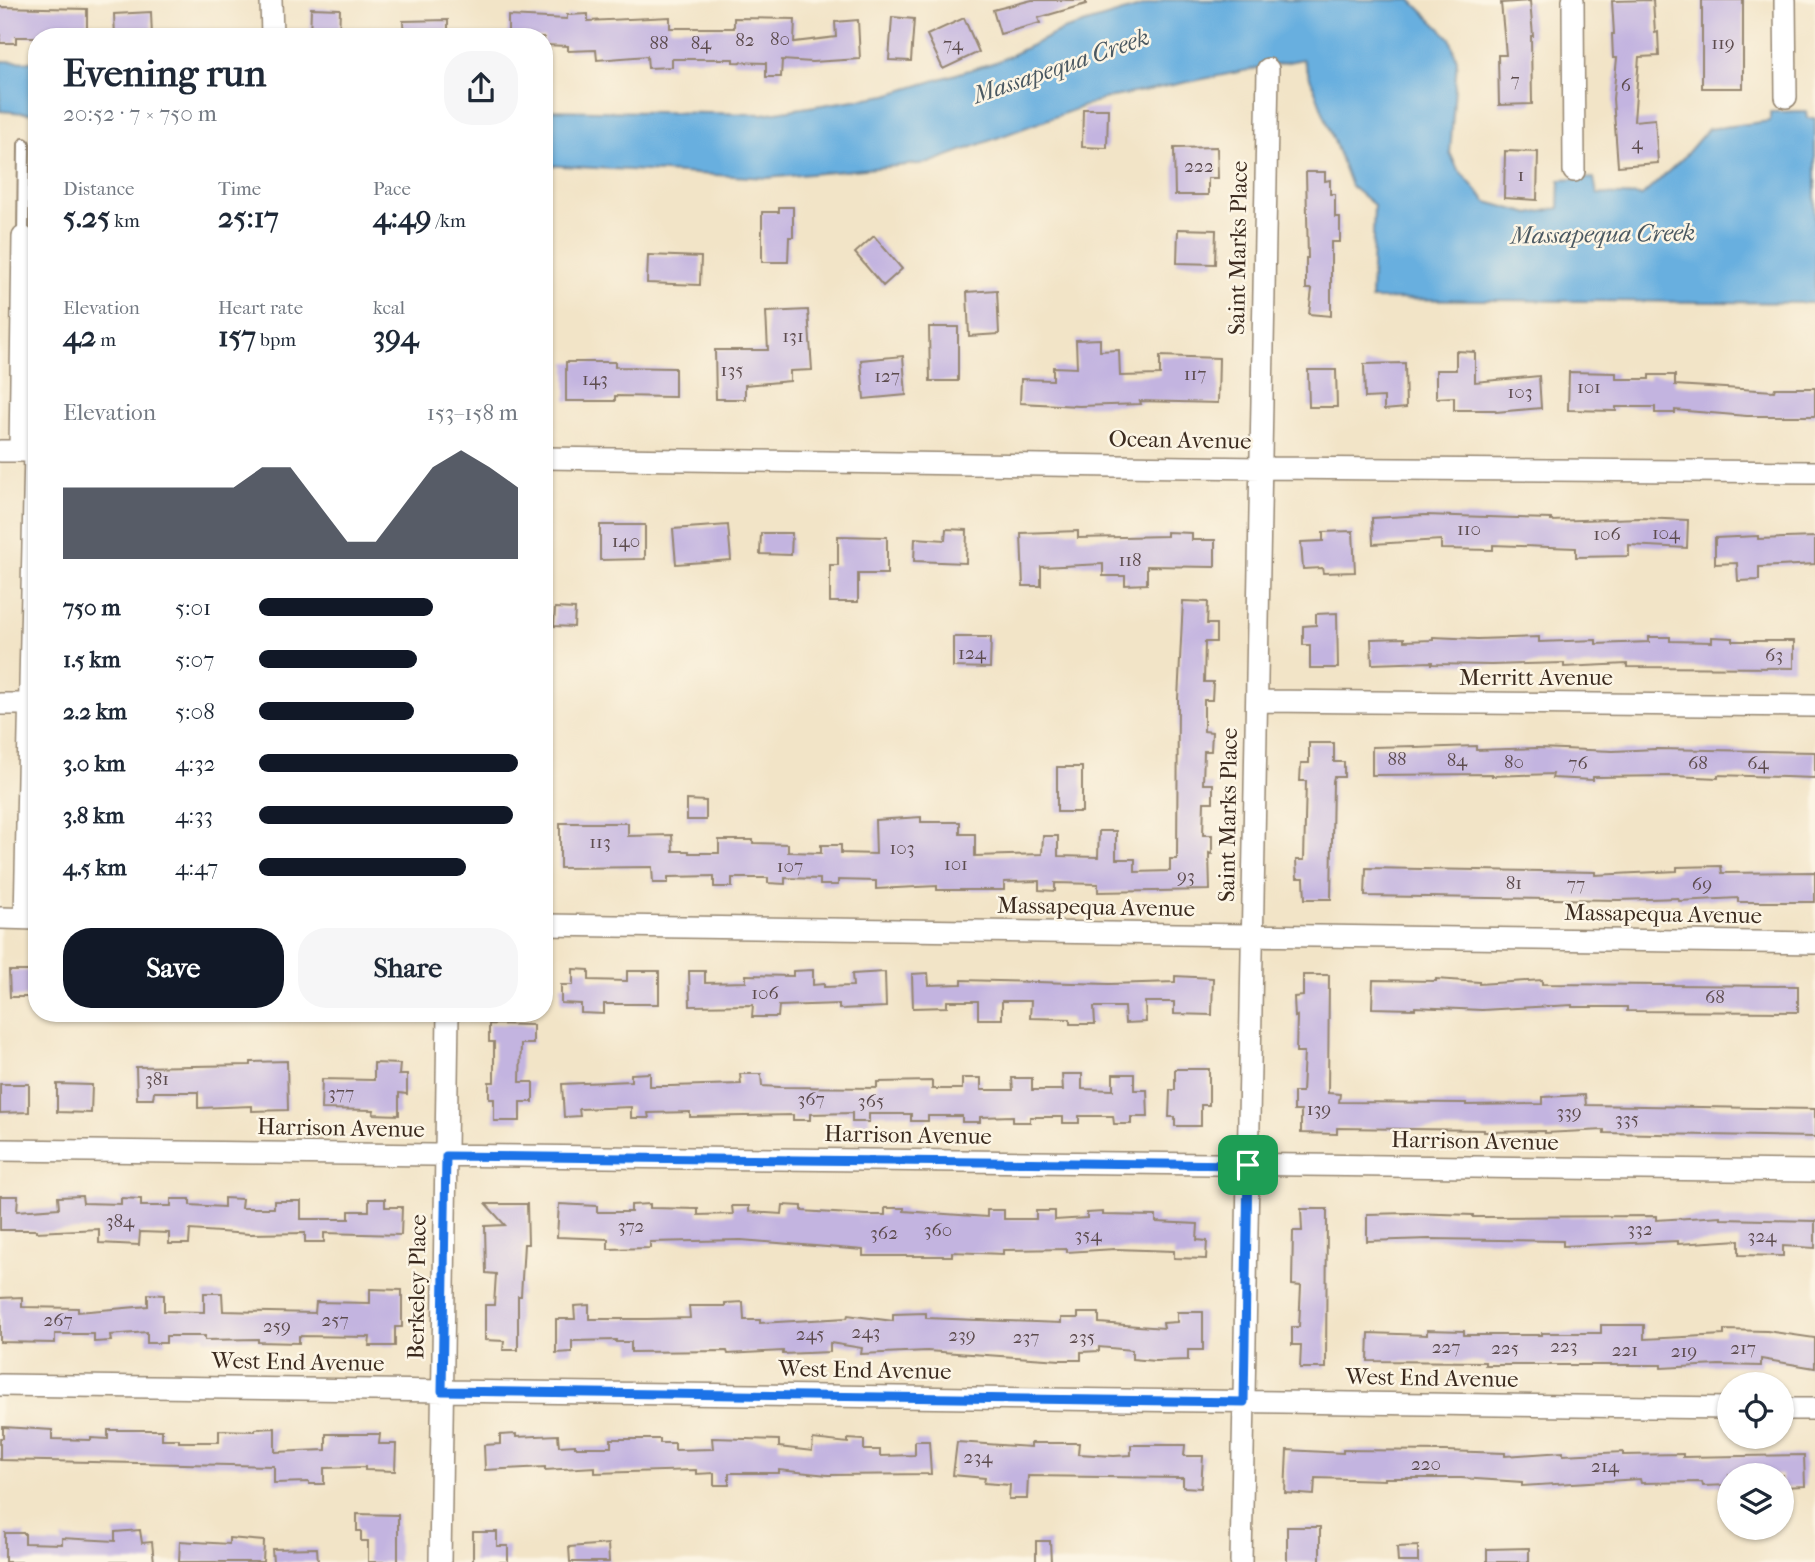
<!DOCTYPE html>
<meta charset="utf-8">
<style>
body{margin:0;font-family:"IM FELL French Canon",serif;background:#f6f6f7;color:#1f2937;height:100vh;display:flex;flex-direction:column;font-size:26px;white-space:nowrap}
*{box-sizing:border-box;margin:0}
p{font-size:23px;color:#747a83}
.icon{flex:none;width:38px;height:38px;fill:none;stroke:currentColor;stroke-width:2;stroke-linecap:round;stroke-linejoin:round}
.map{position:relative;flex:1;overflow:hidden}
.sheet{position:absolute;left:28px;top:28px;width:525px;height:994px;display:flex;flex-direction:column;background:#fff;border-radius:28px;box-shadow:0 2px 5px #0004}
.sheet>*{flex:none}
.buttons{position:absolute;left:1717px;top:1372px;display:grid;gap:14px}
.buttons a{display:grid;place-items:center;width:77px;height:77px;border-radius:50%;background:#fff;box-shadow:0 2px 5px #0004;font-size:35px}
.pin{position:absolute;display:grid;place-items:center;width:60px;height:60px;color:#fff;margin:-30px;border-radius:14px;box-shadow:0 4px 10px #0006}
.round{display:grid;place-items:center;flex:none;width:74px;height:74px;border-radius:28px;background:#f6f6f7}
.overview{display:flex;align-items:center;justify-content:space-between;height:119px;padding:0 35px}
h1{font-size:38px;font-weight:700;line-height:52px}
.stats{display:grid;grid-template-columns:repeat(3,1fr);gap:10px;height:119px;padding:7px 35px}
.stats div{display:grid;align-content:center}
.stats b{font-size:30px;font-weight:700}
.stats small{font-size:19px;font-weight:400}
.stats p{font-size:19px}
.chart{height:196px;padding:14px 35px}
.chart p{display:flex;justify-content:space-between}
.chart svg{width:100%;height:126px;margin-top:7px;fill:#111827;opacity:.7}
.primary-button{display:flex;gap:14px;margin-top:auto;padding:14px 35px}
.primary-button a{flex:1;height:80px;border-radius:28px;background:#111827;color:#fff;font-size:28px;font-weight:700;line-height:80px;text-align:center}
.primary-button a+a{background:#f6f6f7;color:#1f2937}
ul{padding:0 35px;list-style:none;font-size:23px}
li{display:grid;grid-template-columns:112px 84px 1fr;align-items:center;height:52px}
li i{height:18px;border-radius:9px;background:#111827}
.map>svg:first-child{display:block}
</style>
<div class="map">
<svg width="1815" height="1562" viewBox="0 0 1815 1562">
<rect width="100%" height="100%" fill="#fcf5e5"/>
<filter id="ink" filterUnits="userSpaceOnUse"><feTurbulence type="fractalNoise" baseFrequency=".0143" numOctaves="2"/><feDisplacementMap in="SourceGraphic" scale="14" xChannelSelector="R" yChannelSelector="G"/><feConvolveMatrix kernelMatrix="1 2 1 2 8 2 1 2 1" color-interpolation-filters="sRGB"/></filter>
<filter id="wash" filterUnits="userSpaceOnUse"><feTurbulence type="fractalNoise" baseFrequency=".00686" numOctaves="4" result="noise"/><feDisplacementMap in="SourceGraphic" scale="28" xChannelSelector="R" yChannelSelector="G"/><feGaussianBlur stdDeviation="1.57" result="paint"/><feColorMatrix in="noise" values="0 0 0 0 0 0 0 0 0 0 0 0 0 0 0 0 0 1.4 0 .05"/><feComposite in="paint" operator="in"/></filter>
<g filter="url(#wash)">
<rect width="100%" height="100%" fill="#f2e4c7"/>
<path fill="#68afdf" stroke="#526c7e" stroke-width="2" d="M1163 0H1411L1450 38 1457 60 1450 153 1457 168 1487 202 1530 214 1559 208 1560 180 1594 178 1597 194 1642 196 1683 158 1708 129 1770 121V112L1806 111 1807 118H1815V303L1371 299 1374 205 1351 186 1303 59 1103 99 929 163 767 178 544 165V110L763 114 887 95 999 61 1063 30Z
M0 61 37 62V114L0 111Z"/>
<g id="blocks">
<path fill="#c3b4e0" d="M1032 0H1086V4L1038 18 1040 23 1000 34 993 10Z
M1653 0 1655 33 1658 32 1659 56 1639 57 1634 121 1655 119 1658 163 1618 166 1613 99 1617 58H1613L1612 34H1614L1612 1Z
M1702 0H1743V88H1702Z
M1530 1 1533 36H1531L1532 104 1499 105 1498 55H1506L1501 3Z
M0 7 87 9V37H16V43H0Z
M311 8 340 9 339 37H310Z
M151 12 152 37H115L114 14Z
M588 14V21L670 17V28H734V18L795 19 794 42 836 37 835 22 858 20 860 59 812 62 782 60 781 77H766V63L733 62V59H672V67L648 68 647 56 597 60 596 50 568 51V46L544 45V37H508V16L567 19V15Z
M892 17 914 19 911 61 889 60Z
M964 18 979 52 943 69 927 35Z
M448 20V37H404L403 21Z
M1083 109H1108L1107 148 1082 147Z
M1217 147 1218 178H1208V195H1175L1174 148Z
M1505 151 1538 152 1537 200 1504 198Z
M1306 172H1325V181L1330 180V194H1335V217H1340V242H1331V316L1309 314 1312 289H1306V258H1308Z
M779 207H793V237H789L788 262H762V212H779Z
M1178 229 1216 230 1215 264 1177 263Z
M874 236 902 269 883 286 855 253Z
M648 255 701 257 700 285 647 283Z
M997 290 999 334 969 336 967 292Z
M808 310 812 370 790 371V381L745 385V399H716L715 350H768L766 312Z
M929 327H958V381H930Z
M1100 339V351L1119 350 1120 376 1160 375V356L1219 358 1218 403 1140 401 1141 404 1079 406 1020 403 1021 379 1053 380V367L1077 368 1076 340Z
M1456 351 1475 352V382L1539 376 1541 408 1496 412 1495 410H1454V397L1436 398V370H1456Z
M903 356 906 395 864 399 861 360Z
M566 362H615V367L675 368V397L615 396V401H566Z
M1405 363 1406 408 1384 410V397L1365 398 1364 364Z
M1308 370H1336L1337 407H1309Z
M1569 372 1616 373V379H1649V375H1675V385L1774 391 1775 388H1815V416H1747L1675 410V413H1655V407H1616V411L1568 410Z
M1425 515 1551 519V521L1641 518 1688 520 1687 548 1629 545V556L1576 557V548L1493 545V550L1441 549V540L1373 544 1372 518Z
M600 525H645V559L600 560Z
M728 525 731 560 676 564 673 529Z
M946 529 967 530 966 563 914 561 915 538 945 540Z
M1078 531V538L1167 536V532L1192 533V540H1215V567L1147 566V584L1125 585V576H1103V564L1041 567V586H1023L1021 533Z
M1353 531 1355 572 1323 573 1322 568 1303 569 1301 542 1323 541V532Z
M761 533H792L791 555 760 554Z
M838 536 887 537V574H858V602H830V565H838Z
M1758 536V539L1815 537V564L1759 567V580L1738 581 1737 563 1715 564V538Z
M1183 601 1208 602 1207 624H1216V642H1205L1204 682H1213L1212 700H1204V731L1212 732 1211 751H1204L1203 784H1213V802H1204L1203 835H1212V854L1209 853 1210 890 1098 892V884L1055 883V891L1039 890V881L1004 882V890H937V886L876 889V881L838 880V885H820V879L785 878V884L768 883V878H732V887H714V876L668 877V883H653L652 867 560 868V823H628V836L672 835 673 851H689V853H719V840H753V843L788 844V852L821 853V845H841V853L876 854 875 820 921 817V822H960V834H975V856L1042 854 1043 836H1058V856L1098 857 1099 831H1116V859H1135V872L1170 871V859H1177L1178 699Z
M555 608 575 609 574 627 554 626Z
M1337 613 1338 668H1310V645H1303V626L1316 625V614Z
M953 637H991L990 668 953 667Z
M1433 637 1477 639 1539 637V642L1596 640V644L1649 642V637H1670V641L1712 642V637L1733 638V641H1794V668L1627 667V664L1564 667V663L1491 665 1432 664V662L1372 664 1371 639 1404 638V641L1433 640Z
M1309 743H1334V762H1344V777H1334L1333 781 1331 899H1305L1304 878H1297L1296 860H1304L1306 781H1300L1301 763H1309Z
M1415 746V748L1476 746V750L1538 748 1613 751 1656 749 1815 752V778L1718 775V778L1673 776 1593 777V780L1552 778 1553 774 1492 776V774L1372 775V747Z
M1057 767H1082V812H1057Z
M687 800 706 801V820H687Z
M1721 866 1722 873 1815 872V902H1738V898L1679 901 1678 898 1619 900 1365 896 1366 868 1595 872V875L1677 871V867Z
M573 969 589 970V980L627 981V971H659V1004H604V1014L581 1013V1004L561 1003V985H573Z
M813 970V985L824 984V987L853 986 852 974 885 972 886 1007 839 1009V1004L779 1006 778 1017H752L753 1005 690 1006 689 971H705V983L746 982V975L793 976V971Z
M9 971H37V997H10Z
M928 973 929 985 962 984V980L1109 984 1175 982V976L1213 978 1212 1015 1174 1014V1002H1145L1146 1022 1125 1023 1124 1007H1094L1095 1024H1070V1019L1030 1018 1031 1001H1002V1019H978V1001H947V1007L913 1008 912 974Z
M1303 975H1329L1328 1093 1340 1094 1339 1102 1466 1103V1105L1543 1104V1097L1585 1095 1586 1105 1815 1109V1137L1604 1133V1130L1545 1133V1131L1484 1132V1130L1337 1128V1134L1301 1133V1111H1294V1092H1302L1304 1052H1296L1297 1016 1295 1017 1294 997 1303 996Z
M1436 979 1479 982V984L1542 980V984L1798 986V1012L1627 1011V1007H1572V1005L1482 1010 1415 1007V1009L1372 1008 1373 980 1436 981Z
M489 1024 533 1025V1044H521L520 1082H533V1102H520V1121H494V1099H489V1082H494V1042H489Z
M287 1061 288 1110 252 1111V1106L198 1108V1092H154L153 1099H137L136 1067 251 1065V1062Z
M374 1063 400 1064 399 1075H407V1094L399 1093V1115L373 1114 374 1110 321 1109 322 1079 374 1080Z
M1175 1069H1209V1105H1201V1126H1175V1117H1169L1170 1090H1175Z
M650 1073V1086H670L741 1084 740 1074H761L762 1086 780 1087 877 1088V1082L932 1081V1089H962V1078H981V1090H1013L1012 1078H1032V1090H1063L1062 1074H1082V1089L1113 1090V1074H1134V1090H1147L1148 1117H1131V1124H1114L1113 1116H1079V1123H1063V1117H1030V1122H1013V1116L980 1117V1122H962V1116H928V1121H911V1114H869V1122H852V1113L810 1114V1120H793V1115L690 1117V1112L648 1113 649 1118H631V1107L579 1109 580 1116 564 1117 562 1084 631 1081V1074Z
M0 1084H29V1112L0 1113Z
M57 1084 92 1085 91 1113 57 1112Z
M0 1196H18L17 1211 59 1208 58 1197 82 1196 83 1203 121 1204V1198L141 1199V1206H171V1199H190V1205L224 1207V1198L242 1199 241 1208H274V1201H301V1219H349V1211H369V1199H385V1207H402L401 1235 324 1233V1242H305V1233L250 1234 190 1230 189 1244H169V1233L140 1232 139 1245 99 1243V1229L36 1232V1230H0Z
M486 1204H527L528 1244H524L521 1296H518V1350H503L504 1341 485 1340V1305H494L496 1274 486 1273 485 1226 505 1225Z
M559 1204 597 1206V1212H631V1205L650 1204V1208L698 1209V1215L733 1214 732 1206H749V1212L782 1214 783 1205 802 1206V1211L866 1215H885V1208H904V1211L987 1217V1210H1004V1219H1036V1211H1055V1220L1087 1218V1213L1103 1212V1215L1156 1216V1222L1198 1224 1197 1240 1207 1241 1206 1259 1174 1258V1251L1115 1249 1067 1252V1249L1003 1250V1254L952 1252V1256H863V1250L741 1240 650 1242V1248L608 1249V1239L557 1237Z
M1301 1209H1327L1326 1368H1300L1301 1345H1292V1327H1299L1301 1286 1292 1285 1293 1231H1302Z
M1409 1213 1473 1215V1217L1656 1216V1220L1721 1216V1219L1815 1221V1248L1783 1246V1256L1739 1255V1240L1678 1244V1241L1563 1246V1241L1429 1239 1367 1241V1214Z
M370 1289 402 1290V1327H395V1346H369L370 1337 299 1336V1343L258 1342V1339L205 1340V1336H166V1343H147V1332L110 1335 111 1341 94 1342V1334H55V1343L0 1342V1298L22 1297V1307L78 1308V1312L148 1306V1294L164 1295V1311L204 1312V1293H222L223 1311 315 1313 316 1302 370 1303Z
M743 1302 744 1320H760V1323L847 1318 848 1315 893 1321V1314L926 1313V1318L1061 1323V1318H1078V1313H1099V1323L1164 1328 1163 1323 1177 1322V1312H1203V1350H1188V1360L1155 1361 1132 1359V1350L1099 1347V1351L1081 1352V1360H1061L927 1351 861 1354 862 1348 830 1343V1352L783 1354V1351L728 1354 727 1351 631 1352V1342H616V1340L572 1341V1352L556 1353V1319H575L574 1306 589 1305V1319H647L690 1318 689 1306H725V1303Z
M1601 1325H1644V1339L1724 1335V1330L1767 1331 1815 1338V1368L1761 1359V1366L1719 1365 1661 1368V1365H1485V1362L1368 1361 1369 1333 1427 1335V1330L1464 1331V1335H1542V1333H1601Z
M3 1427 52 1430V1439L91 1440V1438L108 1439V1430H162V1439H179V1442H219V1430L255 1431V1429L275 1428V1452L326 1450V1434H380L379 1444H396L395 1471 365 1470V1467L324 1468V1484H309V1482L274 1483V1466L0 1460V1438H3Z
M516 1434V1437L558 1435 559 1446 575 1445V1447H611V1439H660V1443H675V1450L713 1449 712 1438 779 1440V1447L812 1451 813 1439 848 1443V1439L864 1440V1450H880V1456L915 1455V1441H929L931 1474 828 1475 779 1470V1473H729V1485H714V1473L696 1474V1470L595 1473V1467L545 1470V1467L485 1470 484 1445 500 1444V1435Z
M957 1442 1031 1447V1443H1079L1078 1454 1114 1456 1131 1455V1445H1185L1184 1456H1203L1201 1488 1183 1487V1478L1028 1476 1027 1499H1009L1010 1485 984 1483 985 1478 953 1475Z
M1287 1450 1343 1453V1450L1445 1451 1505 1453V1456L1563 1452V1455L1623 1452V1455L1683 1454V1457L1804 1455 1805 1486 1782 1487V1475H1729V1485L1703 1486 1702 1482 1641 1483 1640 1479 1522 1486V1482L1461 1478H1385V1480L1315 1478 1314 1495 1285 1493Z
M357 1514 398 1515V1562H368V1541H361V1531H357Z
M1287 1527H1320V1562H1287Z
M140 1530 142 1543 152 1542 154 1562H5V1533H25V1543L62 1544V1538L115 1541V1532Z
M473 1532H497V1546H508V1562H473Z
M229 1538 264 1541 263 1562H179L180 1541 229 1544Z
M1036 1541H1050L1051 1562H1036Z
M608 1544 609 1562H570L569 1547Z
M1418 1546V1562H1398L1397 1547Z
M317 1548 318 1562H273L272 1549Z
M1529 1548V1562H1487V1549Z"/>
</g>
</g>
<g filter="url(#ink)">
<use href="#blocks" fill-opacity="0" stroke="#968772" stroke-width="2"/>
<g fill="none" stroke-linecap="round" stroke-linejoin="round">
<defs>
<path id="service" d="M23 237 24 144"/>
<path id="minor" d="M271 0 272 37
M1573 0 1574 171
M1785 0 1786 97
M0 451H35
M20 451 23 237
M544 458 1261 468 1815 472
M1257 701 1815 706
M0 704H30
M0 918 37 919
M25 918 35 451
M544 925 1815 943
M0 1150 1815 1171
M0 1385 1729 1408
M1782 1409H1815
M440 1562 448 1013
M1241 1562 1268 69"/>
</defs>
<use href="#service" stroke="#968772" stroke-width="14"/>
<use href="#minor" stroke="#968772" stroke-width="24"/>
<use href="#service" stroke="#fff" stroke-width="10"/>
<use href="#minor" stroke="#fff" stroke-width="21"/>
</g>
</g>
<g fill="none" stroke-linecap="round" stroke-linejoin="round" filter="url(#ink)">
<defs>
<path id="route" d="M446 1156 1248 1165 1244 1402 442 1391Z"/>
</defs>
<use href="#route" stroke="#fff" stroke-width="14"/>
<use href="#route" stroke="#1a73e8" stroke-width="9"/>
</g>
<g text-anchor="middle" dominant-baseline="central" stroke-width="5" stroke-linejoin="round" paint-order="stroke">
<g font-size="19" fill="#5d4c4e">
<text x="780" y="39">80</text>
<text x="745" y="40">82</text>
<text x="659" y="43">88</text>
<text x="701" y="43">84</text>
<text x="1723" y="43">119</text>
<text x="953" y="44">74</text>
<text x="1515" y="80">7</text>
<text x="1626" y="85">6</text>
<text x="1637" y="143">4</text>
<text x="1199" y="166">222</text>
<text x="1521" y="175">1</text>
<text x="793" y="336">131</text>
<text x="732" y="370">135</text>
<text x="1195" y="374">117</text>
<text x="887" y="376">127</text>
<text x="595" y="379">143</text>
<text x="1589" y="387">101</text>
<text x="1520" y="392">103</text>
<text x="1469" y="529">110</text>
<text x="1666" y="533">104</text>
<text x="1607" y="534">106</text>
<text x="626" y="541">140</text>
<text x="1130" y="560">118</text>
<text x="972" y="653">124</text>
<text x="1774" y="655">63</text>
<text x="1397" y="759">88</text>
<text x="1457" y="760">84</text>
<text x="1514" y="762">80</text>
<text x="1578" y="763">76</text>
<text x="1698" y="763">68</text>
<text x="1758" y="763">64</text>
<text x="600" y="842">113</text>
<text x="902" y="848">103</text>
<text x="956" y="864">101</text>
<text x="790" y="866">107</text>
<text x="1186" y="876">93</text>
<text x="1514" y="883">81</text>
<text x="1576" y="884">77</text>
<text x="1702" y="884">69</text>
<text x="765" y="993">106</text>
<text x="1715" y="997">68</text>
<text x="157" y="1079">381</text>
<text x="341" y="1093">377</text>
<text x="811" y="1099">367</text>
<text x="871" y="1101">365</text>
<text x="1319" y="1109">139</text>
<text x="1569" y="1112">339</text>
<text x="1627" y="1119">335</text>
<text x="120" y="1221">384</text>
<text x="631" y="1226">372</text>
<text x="1640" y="1229">332</text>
<text x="938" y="1230">360</text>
<text x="884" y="1233">362</text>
<text x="1088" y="1235">354</text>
<text x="1762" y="1236">324</text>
<text x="58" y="1320">267</text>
<text x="335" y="1320">257</text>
<text x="277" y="1326">259</text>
<text x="866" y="1332">243</text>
<text x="810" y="1334">245</text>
<text x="962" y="1335">239</text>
<text x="1026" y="1337">237</text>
<text x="1082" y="1337">235</text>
<text x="1564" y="1346">223</text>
<text x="1446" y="1347">227</text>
<text x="1505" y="1348">225</text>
<text x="1743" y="1348">217</text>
<text x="1625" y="1350">221</text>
<text x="1684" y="1351">219</text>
<text x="978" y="1457">234</text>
<text x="1426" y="1464">220</text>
<text x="1605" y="1466">214</text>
</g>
<g font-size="23" fill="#3b2a1e" stroke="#fcf5e5">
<text transform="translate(1238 248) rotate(-89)">Saint Marks Place</text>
<text transform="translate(1180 440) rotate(1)">Ocean Avenue</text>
<text x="1536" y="677">Merritt Avenue</text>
<text transform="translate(1228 815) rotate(-89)">Saint Marks Place</text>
<text transform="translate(1096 907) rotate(1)">Massapequa Avenue</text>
<text transform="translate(1663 914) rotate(1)">Massapequa Avenue</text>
<text transform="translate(341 1128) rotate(1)">Harrison Avenue</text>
<text transform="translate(908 1135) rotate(1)">Harrison Avenue</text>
<text transform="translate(1475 1141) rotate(1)">Harrison Avenue</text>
<text transform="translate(417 1287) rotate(-89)">Berkeley Place</text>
<text transform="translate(298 1362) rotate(1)">West End Avenue</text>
<text transform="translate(865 1370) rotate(1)">West End Avenue</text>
<text transform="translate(1432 1378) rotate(1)">West End Avenue</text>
</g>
<g font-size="24" font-style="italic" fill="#4b5962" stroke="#fcf5e5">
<text transform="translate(1061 66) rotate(-19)">Massapequa Creek</text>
<text transform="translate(1603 234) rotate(-1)">Massapequa Creek</text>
</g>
</g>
</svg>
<div class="buttons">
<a><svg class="icon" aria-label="locate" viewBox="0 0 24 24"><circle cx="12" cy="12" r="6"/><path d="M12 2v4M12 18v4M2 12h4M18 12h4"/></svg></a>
<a><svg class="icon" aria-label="layers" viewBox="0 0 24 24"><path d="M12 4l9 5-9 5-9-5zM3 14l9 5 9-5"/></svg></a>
</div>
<div class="pin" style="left:1248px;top:1165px;background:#1e9e55"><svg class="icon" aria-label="arrive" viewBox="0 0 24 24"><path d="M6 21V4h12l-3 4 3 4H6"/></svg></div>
<section class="sheet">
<div class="overview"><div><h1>Evening run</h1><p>20:52 · 7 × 750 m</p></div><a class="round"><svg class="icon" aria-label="share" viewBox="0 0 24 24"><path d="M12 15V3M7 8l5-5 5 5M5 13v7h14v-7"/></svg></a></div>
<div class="stats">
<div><p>Distance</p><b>5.25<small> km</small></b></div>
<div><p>Time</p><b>25:17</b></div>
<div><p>Pace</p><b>4:49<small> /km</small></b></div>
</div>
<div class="stats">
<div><p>Elevation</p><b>42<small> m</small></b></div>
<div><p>Heart rate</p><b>157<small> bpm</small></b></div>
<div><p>kcal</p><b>394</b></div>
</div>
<div class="chart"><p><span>Elevation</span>153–158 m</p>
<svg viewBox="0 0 160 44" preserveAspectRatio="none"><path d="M0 44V19L10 19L20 19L30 19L40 19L50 19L60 19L70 12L80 12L90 25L100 38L110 38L120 25L130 12L140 6L150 12L160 19V44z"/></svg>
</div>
<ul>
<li><b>750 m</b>5:01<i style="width:67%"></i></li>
<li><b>1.5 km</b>5:07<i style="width:61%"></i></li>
<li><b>2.2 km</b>5:08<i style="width:60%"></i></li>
<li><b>3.0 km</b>4:32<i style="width:100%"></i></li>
<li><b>3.8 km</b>4:33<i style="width:98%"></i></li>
<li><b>4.5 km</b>4:47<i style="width:80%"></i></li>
</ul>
<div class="primary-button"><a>Save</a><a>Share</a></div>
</section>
</div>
